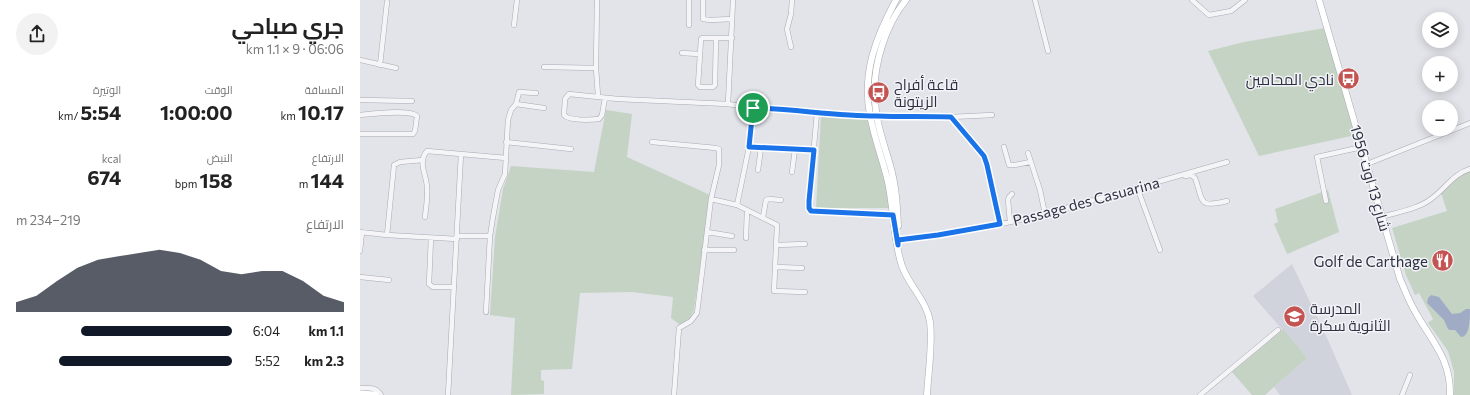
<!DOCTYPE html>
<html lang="ar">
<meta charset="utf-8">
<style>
body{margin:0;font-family:Commissioner,Cairo,sans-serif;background:#f2f2f2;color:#222;direction:rtl;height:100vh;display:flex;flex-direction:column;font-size:15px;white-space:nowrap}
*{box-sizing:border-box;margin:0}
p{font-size:13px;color:#767676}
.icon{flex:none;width:22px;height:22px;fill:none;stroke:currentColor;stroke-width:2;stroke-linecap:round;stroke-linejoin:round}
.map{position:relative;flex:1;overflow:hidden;direction:ltr}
.details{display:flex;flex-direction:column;background:#fff;width:360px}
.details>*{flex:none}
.tools{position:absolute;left:1062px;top:12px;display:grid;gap:8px}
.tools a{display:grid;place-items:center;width:36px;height:36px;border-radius:50%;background:#fff;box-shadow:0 2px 10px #0003;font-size:20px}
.pin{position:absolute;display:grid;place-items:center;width:34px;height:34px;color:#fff;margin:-17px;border:2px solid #fff;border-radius:50%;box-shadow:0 1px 4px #0007}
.round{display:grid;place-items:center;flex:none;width:42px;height:42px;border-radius:21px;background:#f2f2f2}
.headline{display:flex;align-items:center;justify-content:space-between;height:68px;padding:0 16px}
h1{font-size:22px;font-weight:700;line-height:30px}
.metrics{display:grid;grid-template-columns:repeat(3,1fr);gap:6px;height:68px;padding:4px 16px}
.metrics div{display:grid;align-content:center}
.metrics b{font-size:20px;font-weight:700}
.metrics small{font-size:11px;font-weight:400}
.metrics p{font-size:11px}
.chart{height:112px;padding:8px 16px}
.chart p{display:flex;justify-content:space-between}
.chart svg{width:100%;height:72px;margin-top:4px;fill:#111827;opacity:.7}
ul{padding:0 16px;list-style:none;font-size:13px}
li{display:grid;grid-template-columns:64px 48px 1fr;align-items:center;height:30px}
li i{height:10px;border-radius:5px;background:#111827}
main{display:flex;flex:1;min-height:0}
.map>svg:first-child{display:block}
</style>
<main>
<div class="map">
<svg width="1110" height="395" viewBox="0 0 1110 395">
<rect width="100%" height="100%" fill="#e2e4e9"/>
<path fill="#d0d3db" d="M932 264 967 338 992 395H920L914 387 947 358 893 296Z"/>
<path fill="#c5d3c4" d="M965 28 996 135 899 156 848 51 884 42Z
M246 110 272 114 267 157 350 195 334 310 330 318 320 325 311 318 313 297 272 292 220 293 212 369 181 370V380L184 381V394L151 395 155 318 130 315 135 237 143 189 151 166 234 172Z
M461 116 508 119 524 174 530 208H456Z
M1110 169V395H1094V372L1088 351 1068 323 1073 319 1059 293 1055 295 1046 275 1032 228 1087 211 1081 193 1101 172Z
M968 190 979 232 927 254 914 224 918 222 915 209Z
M923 329 947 358 905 395H892L872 372Z"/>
<path fill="#a0acc6" d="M1071 295 1079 297 1092 314 1100 313 1106 309H1110C1110 318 1110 337 1101 337L1095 330H1090L1088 329 1084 320 1067 303 1068 298Z"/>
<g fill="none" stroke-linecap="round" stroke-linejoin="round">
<defs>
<path id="street" d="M237 0 236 68 238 96
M343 0V19L350 20 372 19
M675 0 688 51
M832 0 849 15 871 11 885 0
M154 25 157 0
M329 25V0
M356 38 355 85 353 87H340L338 85 341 39 342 38H372
M431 47 427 29 431 14 432 0
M322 53 339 54
M0 60 36 68
M20 65 27 2
M184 67 236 68
M245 98 242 115 239 119C231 120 209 121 204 115L205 99 209 94 258 99 368 104 393 108 426 109 457 113 517 116 591 117 632 115
M0 100 52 101
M156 104 184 108
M368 104 373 0
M457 113 449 201 450 210 454 212 534 215
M0 115C11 114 49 109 57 116L55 131 53 134H0
M591 117 624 156 627 165 640 225
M146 142 211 149
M292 142 356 148 359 149V165L351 199 337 313 331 321 319 328 314 395
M389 147 454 150
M644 147 649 165H655L670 162
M668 153 680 190 685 214
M1007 164 1110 123
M398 170 401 148
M432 172 435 149
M825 176 831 175 835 178C844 202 837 208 867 201
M777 187 800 250
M351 199 377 205 417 225 414 291 445 292
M966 201 957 157 1002 147
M377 205 389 147 393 108
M65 217C66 207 68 197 67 188 67 175 57 163 67 151L146 158
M403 217 406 200 409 199 421 200
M1022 217C1038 212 1058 209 1071 199 1085 189 1093 174 1110 169
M650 222 648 200 649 197 652 194
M0 232 27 235 97 239
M347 232 372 236
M27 235 34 165 40 162 63 160
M97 236H130
M71 238 69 284 73 287H94
M386 238 387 210
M536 240 578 235 633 226 685 214 867 162
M417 245 445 244
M344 250H374
M0 251 2 232
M416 267 442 268
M0 277 29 280
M126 312 130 236 133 217 138 190 145 174 148 120 151 110 156 104 159 92 176 93
M0 388C9 388 16 387 21 395
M88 395 101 154
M840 395 918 330
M1042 395 1050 375"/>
<path id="secondary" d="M536 0C516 37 502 72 510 115 514 138 523 160 528 182 534 210 533 239 542 266 549 286 567 301 570 322 573 344 568 373 567 395
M959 0 1040 279C1045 290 1049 302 1056 313 1072 342 1091 359 1090 395
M538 226C537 205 536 185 530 165 524 144 516 123 515 100 512 68 525 25 546 0"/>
<path id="primary" d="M0 394 15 395"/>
</defs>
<use href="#street" stroke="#a8aab3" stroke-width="5.5"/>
<use href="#secondary" stroke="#a8aab3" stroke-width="7"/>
<use href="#primary" stroke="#a2a7b4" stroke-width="8"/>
<use href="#street" stroke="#f5f5f8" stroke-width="4.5"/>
<use href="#secondary" stroke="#fff" stroke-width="6"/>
<use href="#primary" stroke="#fff" stroke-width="7"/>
</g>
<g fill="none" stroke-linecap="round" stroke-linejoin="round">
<defs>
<path id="route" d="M393 108C435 109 475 116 517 116 541 117 566 116 591 117L624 156 627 165 640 224 578 235 538 240V245L533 215 451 211 449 208V201L454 150 389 147Z"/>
</defs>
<use href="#route" stroke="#fff" stroke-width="8"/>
<use href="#route" stroke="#1a73e8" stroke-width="5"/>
</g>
<defs>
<symbol id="bus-disc" viewBox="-11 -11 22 22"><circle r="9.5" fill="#c45452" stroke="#f2f3f7"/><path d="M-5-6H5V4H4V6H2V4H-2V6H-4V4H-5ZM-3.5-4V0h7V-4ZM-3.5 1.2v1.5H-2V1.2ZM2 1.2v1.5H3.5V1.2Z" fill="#fff"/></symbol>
<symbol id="restaurant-disc" viewBox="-11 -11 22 22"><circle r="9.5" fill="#c45452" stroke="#f2f3f7"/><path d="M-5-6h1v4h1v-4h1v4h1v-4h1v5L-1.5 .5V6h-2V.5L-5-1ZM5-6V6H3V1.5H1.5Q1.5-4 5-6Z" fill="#fff"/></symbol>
<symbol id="school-disc" viewBox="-11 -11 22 22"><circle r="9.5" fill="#c45452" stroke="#f2f3f7"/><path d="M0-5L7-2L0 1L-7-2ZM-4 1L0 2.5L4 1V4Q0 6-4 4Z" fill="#fff"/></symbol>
</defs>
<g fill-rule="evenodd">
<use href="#bus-disc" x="976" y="66" width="25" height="25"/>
<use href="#bus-disc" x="506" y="80" width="25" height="25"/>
<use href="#restaurant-disc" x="1070" y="248" width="25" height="25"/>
<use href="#school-disc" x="922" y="304" width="25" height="25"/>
</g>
<g text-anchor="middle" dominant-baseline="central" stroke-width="3" stroke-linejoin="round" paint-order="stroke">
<g font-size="15" fill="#2c3040" stroke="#f2f3f7" text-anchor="end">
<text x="974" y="79">نادي المحامين</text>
<text x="534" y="84" text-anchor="start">قاعة أفراح<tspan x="534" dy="17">الزيتونة</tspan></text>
<text x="1068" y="261">Golf de Carthage</text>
<text x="950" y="308" text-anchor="start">المدرسة<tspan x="950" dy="17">الثانوية سكرة</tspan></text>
</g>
<g font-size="15" fill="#2c3040" stroke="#f2f3f7">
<text transform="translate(1011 178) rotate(74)">شارع 13 اوت 1956</text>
<text transform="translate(726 201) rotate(-15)">Passage des Casuarina</text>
</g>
</g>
</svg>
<div class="tools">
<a><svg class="icon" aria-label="layers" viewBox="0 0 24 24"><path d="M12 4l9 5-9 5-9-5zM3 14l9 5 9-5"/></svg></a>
<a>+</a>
<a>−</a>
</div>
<div class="pin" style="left:393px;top:108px;background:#1e9e55"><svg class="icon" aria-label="arrive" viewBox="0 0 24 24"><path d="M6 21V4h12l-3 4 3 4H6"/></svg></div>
</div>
<section class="details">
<div class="headline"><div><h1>جري صباحي</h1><p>06:06 · 9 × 1.1 km</p></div><a class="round"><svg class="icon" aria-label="share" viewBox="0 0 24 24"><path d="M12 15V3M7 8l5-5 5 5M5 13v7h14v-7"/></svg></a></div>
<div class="metrics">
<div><p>المسافة</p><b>10.17<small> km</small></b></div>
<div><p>الوقت</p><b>1:00:00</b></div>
<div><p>الوتيرة</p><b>5:54<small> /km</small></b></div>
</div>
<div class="metrics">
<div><p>الارتفاع</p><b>144<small> m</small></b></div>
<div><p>النبض</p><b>158<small> bpm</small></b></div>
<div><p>kcal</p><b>674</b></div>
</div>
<div class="chart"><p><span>الارتفاع</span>219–234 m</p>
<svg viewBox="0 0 160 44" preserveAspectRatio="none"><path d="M0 44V38L10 34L20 25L30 17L40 12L50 10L60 8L70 6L80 8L90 12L100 19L110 21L120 19L130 19L140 25L150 34L160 38V44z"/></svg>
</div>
<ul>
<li><b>1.1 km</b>6:04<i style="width:70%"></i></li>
<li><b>2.3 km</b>5:52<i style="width:80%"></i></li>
</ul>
</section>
</main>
